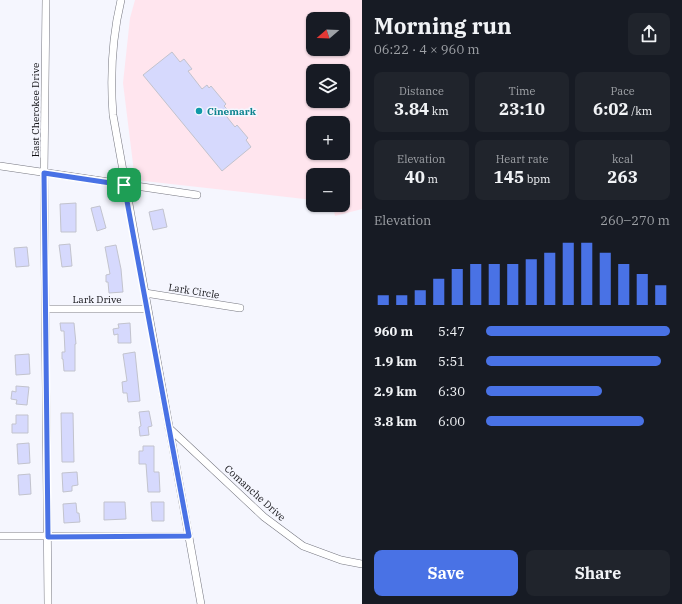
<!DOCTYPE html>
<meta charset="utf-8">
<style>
body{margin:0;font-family:"IBM Plex Serif",serif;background:#20242c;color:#f1f3f6;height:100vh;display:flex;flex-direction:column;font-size:15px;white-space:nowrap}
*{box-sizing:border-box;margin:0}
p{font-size:13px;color:#9ea1a6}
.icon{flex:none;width:22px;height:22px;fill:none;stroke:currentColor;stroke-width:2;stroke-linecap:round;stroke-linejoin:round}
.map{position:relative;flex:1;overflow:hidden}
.details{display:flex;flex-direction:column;background:#171b24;width:320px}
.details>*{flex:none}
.needle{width:26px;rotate:251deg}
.fabs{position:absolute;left:306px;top:12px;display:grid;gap:8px}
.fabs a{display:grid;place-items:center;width:44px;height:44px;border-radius:8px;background:#171b24;box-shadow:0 1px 3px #0004;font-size:20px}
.pin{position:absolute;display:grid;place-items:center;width:34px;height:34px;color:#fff;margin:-17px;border-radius:8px;box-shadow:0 2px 6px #0006}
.round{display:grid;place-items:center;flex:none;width:42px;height:42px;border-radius:8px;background:#20242c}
.overview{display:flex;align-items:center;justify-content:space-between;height:68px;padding:0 12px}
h1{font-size:22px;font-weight:700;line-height:30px}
.metrics{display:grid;grid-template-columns:repeat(3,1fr);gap:6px;height:68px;padding:4px 12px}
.metrics div{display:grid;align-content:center;border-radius:8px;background:#20242c;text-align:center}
.metrics b{font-size:17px;font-weight:700}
.metrics small{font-size:11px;font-weight:400}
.metrics p{font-size:11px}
.chart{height:112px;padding:8px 12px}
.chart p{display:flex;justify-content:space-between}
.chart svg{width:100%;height:72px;margin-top:4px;stroke:#4972e5;stroke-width:6}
.primary-button{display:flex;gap:8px;margin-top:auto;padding:8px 12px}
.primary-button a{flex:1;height:46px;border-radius:8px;background:#4972e5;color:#fff;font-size:16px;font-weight:700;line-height:46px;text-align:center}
.primary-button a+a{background:#20242c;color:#f1f3f6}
ul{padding:0 12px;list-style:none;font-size:13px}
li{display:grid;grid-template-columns:64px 48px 1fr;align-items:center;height:30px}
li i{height:10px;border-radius:5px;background:#4972e5}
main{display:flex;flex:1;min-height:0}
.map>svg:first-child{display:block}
</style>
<main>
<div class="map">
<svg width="362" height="604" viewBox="0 0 362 604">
<rect width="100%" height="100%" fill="#f5f6fe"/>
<path fill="#ffe5ee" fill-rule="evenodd" d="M135 0H362V209L335 216 333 205H343V175H313V200L135 180 123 83 130 18ZM313 19H343V49H313ZM313 71H343V101H313ZM313 123H343V153H313Z"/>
<path fill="#d6d9fd" stroke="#c2c3cd" d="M172 52 180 62 184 59 192 69 188 71 202 89 207 85 209 88 211 86 226 104 224 106 227 109 223 112 235 127 237 125 248 138 246 140 251 147 222 171 143 75Z
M76 203V232H61L60 204Z
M100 206 106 228 97 231 91 208Z
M163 209 167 227 153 230 149 212Z
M70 244 72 266 62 267 59 245Z
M116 245 121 269 123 292 109 293 108 282H106V275L110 274 105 247Z
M27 247 29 266 16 267 14 248Z
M60 323H74L76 344H75V371H64L63 359H62V352H65L64 331H61Z
M130 323 131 343H118V334L114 335 113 329 119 328 118 324Z
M135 352 140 401 128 402 127 393H123L122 382 127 381 123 354Z
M29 354 30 374 16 375 15 355Z
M16 386 29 387 27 405 16 404 17 400 11 399 12 391 16 392Z
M149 411 152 426 148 427 149 435 140 436 139 427 141 426 139 412Z
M61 413H73L74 462H62Z
M16 415H28V433H12V424H16Z
M29 443 30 463 18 464 17 444Z
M143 446H154V472H159L160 492H148L146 464H139V451H143Z
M77 472 78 485 72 486V491L63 492 62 473Z
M30 474 31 494 19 495 18 475Z
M104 502H125L126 519 104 520Z
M151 502H164V521H152Z
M76 503 77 513H79L80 522 64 523 63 504Z"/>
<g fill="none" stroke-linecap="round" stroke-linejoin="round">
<defs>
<path id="minor" d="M46 0 44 173 48 604
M121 0C112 38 110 76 113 115L201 604
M0 166 197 195
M145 293 240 308
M46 309H148
M169 428 264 517 303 546 341 560 362 564
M0 536H189"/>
</defs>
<use href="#minor" stroke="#767780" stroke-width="8"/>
<use href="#minor" stroke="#fff" stroke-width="7"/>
</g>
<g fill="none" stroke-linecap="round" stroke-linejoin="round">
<defs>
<path id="route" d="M44 173 124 185 189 536 48 537Z"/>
</defs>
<use href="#route" stroke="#fff" stroke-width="8"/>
<use href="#route" stroke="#4972e5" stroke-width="5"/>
</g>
<circle fill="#0f9aa8" stroke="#f5f6fe" stroke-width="1.5" cx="199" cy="111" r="4"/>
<g text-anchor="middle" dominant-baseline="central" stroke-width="3" stroke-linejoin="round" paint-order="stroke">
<g font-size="10" fill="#111115" stroke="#f5f6fe">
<text transform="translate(35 110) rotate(-90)">East Cherokee Drive</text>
<text transform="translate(194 291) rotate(9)">Lark Circle</text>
<text x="97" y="299">Lark Drive</text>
<text transform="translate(255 493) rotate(42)">Comanche Drive</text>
</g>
<g font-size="10" font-weight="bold" fill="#0d838f" stroke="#f5f6fe" text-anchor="start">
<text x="207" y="111">Cinemark</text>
</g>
</g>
</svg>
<div class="fabs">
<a><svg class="needle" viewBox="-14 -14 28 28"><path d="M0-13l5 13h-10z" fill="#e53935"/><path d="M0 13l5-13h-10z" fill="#9ea1a6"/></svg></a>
<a><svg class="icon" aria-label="layers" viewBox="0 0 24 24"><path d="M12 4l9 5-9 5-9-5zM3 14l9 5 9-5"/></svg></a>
<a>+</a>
<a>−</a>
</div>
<div class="pin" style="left:124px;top:185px;background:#1e9e55"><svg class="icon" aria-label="arrive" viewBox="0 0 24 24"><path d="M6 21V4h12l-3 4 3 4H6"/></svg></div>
</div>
<section class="details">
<div class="overview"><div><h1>Morning run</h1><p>06:22 · 4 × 960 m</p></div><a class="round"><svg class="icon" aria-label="share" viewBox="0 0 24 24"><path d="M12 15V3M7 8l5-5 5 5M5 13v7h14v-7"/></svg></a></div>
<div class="metrics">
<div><p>Distance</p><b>3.84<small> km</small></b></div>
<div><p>Time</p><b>23:10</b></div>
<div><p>Pace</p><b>6:02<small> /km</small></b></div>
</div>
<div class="metrics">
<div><p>Elevation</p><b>40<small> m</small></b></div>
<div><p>Heart rate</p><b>145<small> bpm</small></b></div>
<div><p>kcal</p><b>263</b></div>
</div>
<div class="chart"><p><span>Elevation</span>260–270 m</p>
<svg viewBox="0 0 160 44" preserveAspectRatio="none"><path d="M5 44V38M15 44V38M25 44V35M35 44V28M45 44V22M55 44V19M65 44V19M75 44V19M85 44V16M95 44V12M105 44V6M115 44V6M125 44V12M135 44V19M145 44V25M155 44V32"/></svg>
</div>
<ul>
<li><b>960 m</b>5:47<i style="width:100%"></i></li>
<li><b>1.9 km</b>5:51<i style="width:95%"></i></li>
<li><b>2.9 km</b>6:30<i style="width:63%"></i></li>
<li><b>3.8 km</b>6:00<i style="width:86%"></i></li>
</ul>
<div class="primary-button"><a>Save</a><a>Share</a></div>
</section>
</main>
